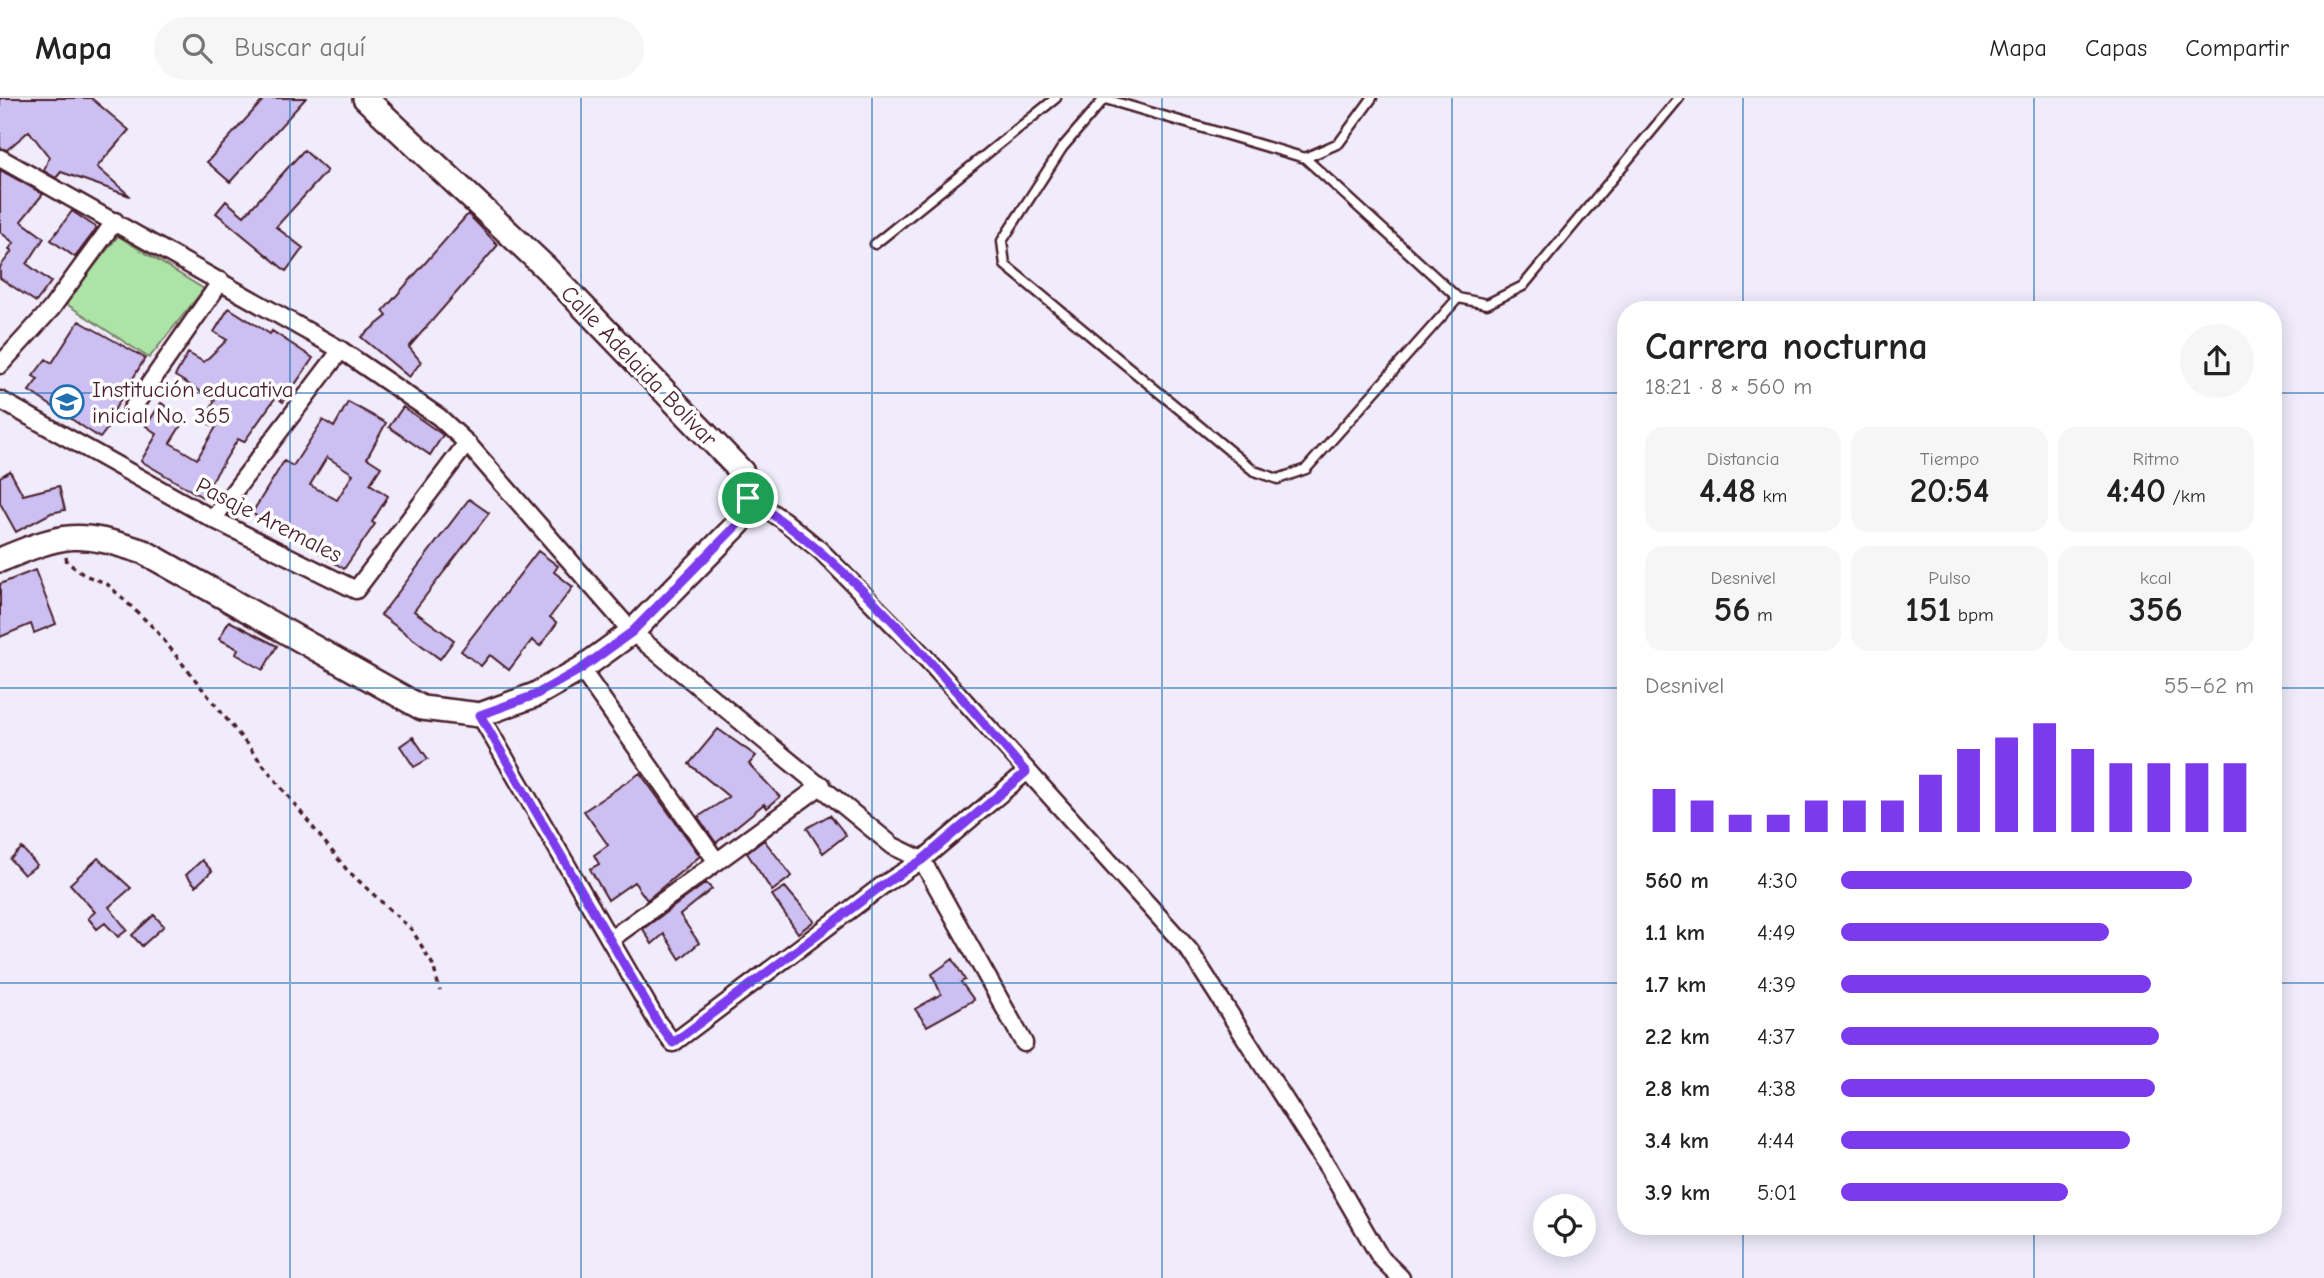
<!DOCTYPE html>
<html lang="es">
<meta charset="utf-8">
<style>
body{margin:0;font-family:"Comic Neue",sans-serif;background:#f6f6f6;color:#222;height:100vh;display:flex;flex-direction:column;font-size:26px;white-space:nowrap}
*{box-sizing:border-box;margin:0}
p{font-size:23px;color:#767676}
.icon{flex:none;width:38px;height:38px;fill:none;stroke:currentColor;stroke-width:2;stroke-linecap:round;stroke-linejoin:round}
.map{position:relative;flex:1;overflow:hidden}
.panel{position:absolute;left:1617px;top:203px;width:665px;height:934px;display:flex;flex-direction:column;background:#fff;border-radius:28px;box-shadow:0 4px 18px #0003}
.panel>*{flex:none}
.fabs{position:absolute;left:1533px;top:1096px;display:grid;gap:14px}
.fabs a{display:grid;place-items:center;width:63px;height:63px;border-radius:50%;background:#fff;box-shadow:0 4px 18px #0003;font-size:35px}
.pin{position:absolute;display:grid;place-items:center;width:60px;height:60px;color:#fff;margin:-30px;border:4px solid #fff;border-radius:50%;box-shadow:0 2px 7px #0007}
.round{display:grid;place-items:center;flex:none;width:74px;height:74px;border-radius:37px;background:#f6f6f6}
.summary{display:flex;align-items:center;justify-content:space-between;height:119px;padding:0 28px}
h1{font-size:38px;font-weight:800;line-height:52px}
.figures{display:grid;grid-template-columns:repeat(3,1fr);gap:10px;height:119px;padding:7px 28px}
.figures div{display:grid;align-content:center;border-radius:18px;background:#f6f6f6;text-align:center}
.figures b{font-size:35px;font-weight:800}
.figures small{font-size:19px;font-weight:400}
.figures p{font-size:19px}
.chart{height:196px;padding:14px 28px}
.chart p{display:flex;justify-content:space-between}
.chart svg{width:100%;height:126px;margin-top:7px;stroke:#7c3aed;stroke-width:6}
ul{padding:0 28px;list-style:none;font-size:23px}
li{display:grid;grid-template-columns:112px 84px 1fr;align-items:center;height:52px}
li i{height:18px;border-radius:9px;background:#7c3aed}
header{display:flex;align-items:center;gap:42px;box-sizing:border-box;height:98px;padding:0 35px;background:#fff;border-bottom:2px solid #e0e0e0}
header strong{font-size:33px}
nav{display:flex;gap:38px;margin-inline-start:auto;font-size:24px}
.search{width:490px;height:63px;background:#f6f6f6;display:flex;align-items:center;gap:18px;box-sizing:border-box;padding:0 24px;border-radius:38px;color:#767676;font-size:26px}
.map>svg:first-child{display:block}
</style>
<header>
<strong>Mapa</strong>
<div class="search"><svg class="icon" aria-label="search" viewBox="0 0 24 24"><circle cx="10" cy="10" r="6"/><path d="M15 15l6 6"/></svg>Buscar aquí</div>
<nav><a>Mapa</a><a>Capas</a><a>Compartir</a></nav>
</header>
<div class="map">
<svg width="2324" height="1180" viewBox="0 0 2324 1180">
<rect width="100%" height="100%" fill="#f0ecfb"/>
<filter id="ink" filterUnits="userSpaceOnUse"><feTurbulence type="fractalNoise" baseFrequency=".0143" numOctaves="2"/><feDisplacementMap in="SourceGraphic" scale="14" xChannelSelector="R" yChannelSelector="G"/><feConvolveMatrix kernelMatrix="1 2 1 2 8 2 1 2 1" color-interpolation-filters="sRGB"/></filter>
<g filter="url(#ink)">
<path fill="#ace3a6" stroke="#7b8168" stroke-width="2" d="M118 138 204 191 149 260 65 205Z"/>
<path fill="#ccbff1" stroke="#4a1f2b" stroke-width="2" fill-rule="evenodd" d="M0 0H91L129 32 97 69 130 98 61 74 56 80 44 73 49 59 29 33 7 52 0 50Z
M265 0H306L230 84 207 64Z
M304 52 327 73 276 129 303 150 286 173 216 115 226 103 244 118Z
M0 72 43 96 21 123 44 140 27 166 51 184 36 204 0 180V169L12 153 9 151 14 145 0 134Z
M72 113 97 130 75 159 51 142Z
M468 116 498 147 409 249 421 264 409 279 361 239 387 218 383 213Z
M229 210 270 236 272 233 313 260 283 304 276 299 244 344 238 341 202 399 141 363 157 336 146 328 161 305 185 321 170 345 197 361 216 329 204 323 215 302 175 278 188 255 204 264 227 242 214 234Z
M79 223 145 260 109 321 113 323 100 340 29 293 38 281 33 278 46 261 52 265Z
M348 304 386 325 367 360 381 369 370 386 388 398 372 424 375 426 344 471 274 425 272 428 252 415 284 363 293 368 323 322 334 329ZM327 359 353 376 337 402 310 387Z
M403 309 443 337 430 357 389 329Z
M10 373 23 397 59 388 65 412 51 415 16 434 0 405V379Z
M469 401 489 415 414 513 454 542 440 561 381 517Z
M538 453 558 468 554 474 573 489 550 519 557 525 540 548 532 542 509 572 490 557 481 568 461 553Z
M35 472 56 526 34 535 31 526 0 539V486Z
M229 523 277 548 263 572 236 556 238 551 219 541Z
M718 631 756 658 749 666 780 699 767 710 764 706 716 745 698 719 729 699 689 666Z
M413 639 428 661 414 669 400 648Z
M640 675 700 758 647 802 634 784 608 802 590 771 599 766 594 757 608 747 584 713Z
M830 717 846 737 823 755 807 730Z
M764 742 792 778 772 793 747 755Z
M22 750 37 767 24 777 10 761Z
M98 760 131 790 109 809 127 832 118 839 105 825 97 831 88 820 95 814 70 786Z
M202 762 212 773 196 788 186 777Z
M706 785 712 791 680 817 699 845 680 861 664 836 652 846 643 831Z
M785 789 814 823 798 835 772 797Z
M154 817 164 828 142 848 132 837Z
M953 861 965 882 961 884 974 902 927 928 915 911 941 896 932 876Z"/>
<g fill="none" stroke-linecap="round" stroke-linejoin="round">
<defs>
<path id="lane" d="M1102 0 1305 60 1339 45 1372 0
M1104 1 1062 50 1002 143 1005 167 1254 373 1278 381 1306 371 1458 200
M1305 60 1458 200 1487 206 1523 188 1679 0
M875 146 1056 0"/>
<path id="street" d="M0 60 341 252 439 319 467 345 632 534 893 748 922 762 1024 945
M0 267 51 211 115 123
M0 302 213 421 356 492 467 345
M132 311 221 183
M748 399 783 422 821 453 923 557 1189 852 1329 1071 1380 1159 1401 1180
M213 421 341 252
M581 571 717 764
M480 617 658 925 673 945 883 787 922 762 1026 674
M611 841 822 687"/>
<path id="secondary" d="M0 462C65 435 77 432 144 454L422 610 480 617 535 597 581 571 632 534 739 425 748 399 742 374 546 170 365 0"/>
</defs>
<use href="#lane" stroke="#4a1f2b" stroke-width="13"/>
<use href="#street" stroke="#4a1f2b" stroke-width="21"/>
<use href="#secondary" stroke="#4a1f2b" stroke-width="28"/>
<path stroke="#4a1f2b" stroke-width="3.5" stroke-dasharray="5 5" stroke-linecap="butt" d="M66 459 67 464 84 477 106 485 154 530 347 772 412 832 433 867 440 893"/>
<use href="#lane" stroke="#fff" stroke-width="8"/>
<use href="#street" stroke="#fff" stroke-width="16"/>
<use href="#secondary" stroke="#fff" stroke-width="23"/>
</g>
</g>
<g fill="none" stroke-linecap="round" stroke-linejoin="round" filter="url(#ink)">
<defs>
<path id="route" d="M748 400C856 468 942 578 1026 674L922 762 883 787 673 945 658 925 480 617 535 597 581 571 632 534 739 425Z"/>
</defs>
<use href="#route" stroke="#fff" stroke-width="14"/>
<use href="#route" stroke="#7c3aed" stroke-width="9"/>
</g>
<path fill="none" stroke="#1f6fb2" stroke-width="2" stroke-opacity="0.55" d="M290 0V1180M581 0V1180M872 0V1180M1162 0V1180M1452 0V1180M1743 0V212M2034 0V212M0 295H1626M2273 295H2324M0 590H1626M2273 590H2324M0 885H1626M2273 885H2324M1743 1129V1180M2034 1129V1180"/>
<defs>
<symbol id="school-ring" viewBox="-11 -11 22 22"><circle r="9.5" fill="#fff" stroke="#1f6fb2" stroke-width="1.5"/><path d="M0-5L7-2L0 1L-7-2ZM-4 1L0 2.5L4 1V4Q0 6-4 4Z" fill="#1f6fb2"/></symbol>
</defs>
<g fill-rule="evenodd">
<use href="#school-ring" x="48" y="285" width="38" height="38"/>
</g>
<g text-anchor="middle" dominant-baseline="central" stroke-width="7" stroke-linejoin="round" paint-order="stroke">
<g font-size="23" fill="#4a1f2b" stroke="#fff">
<text transform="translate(639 268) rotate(46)">Calle Adelaida Bolivar</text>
<text transform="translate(269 422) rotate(27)">Pasaje Aremales</text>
</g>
<g font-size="23" fill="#4a1f2b" stroke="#fff" text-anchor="start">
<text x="92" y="291">Institución educativa<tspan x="92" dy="26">inicial No. 365</tspan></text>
</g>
</g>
</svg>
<div class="fabs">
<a><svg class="icon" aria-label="locate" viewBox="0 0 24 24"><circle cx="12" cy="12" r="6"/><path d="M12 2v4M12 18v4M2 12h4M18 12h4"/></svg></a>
</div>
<div class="pin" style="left:748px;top:400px;background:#1e9e55"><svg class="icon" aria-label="arrive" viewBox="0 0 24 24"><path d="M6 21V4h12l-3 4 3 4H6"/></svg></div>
<section class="panel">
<div class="summary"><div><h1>Carrera nocturna</h1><p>18:21 · 8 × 560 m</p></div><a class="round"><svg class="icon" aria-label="share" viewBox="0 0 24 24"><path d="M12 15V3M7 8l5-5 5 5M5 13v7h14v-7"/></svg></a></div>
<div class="figures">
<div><p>Distancia</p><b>4.48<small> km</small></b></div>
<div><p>Tiempo</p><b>20:54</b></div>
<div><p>Ritmo</p><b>4:40<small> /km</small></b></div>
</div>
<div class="figures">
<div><p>Desnivel</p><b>56<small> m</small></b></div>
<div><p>Pulso</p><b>151<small> bpm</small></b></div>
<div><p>kcal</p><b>356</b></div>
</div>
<div class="chart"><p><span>Desnivel</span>55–62 m</p>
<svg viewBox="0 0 160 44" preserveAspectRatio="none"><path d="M5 44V29M15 44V33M25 44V38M35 44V38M45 44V33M55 44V33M65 44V33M75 44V24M85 44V15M95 44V11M105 44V6M115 44V15M125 44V20M135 44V20M145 44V20M155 44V20"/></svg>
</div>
<ul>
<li><b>560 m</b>4:30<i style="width:85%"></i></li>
<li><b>1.1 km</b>4:49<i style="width:65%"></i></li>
<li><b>1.7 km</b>4:39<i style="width:75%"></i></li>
<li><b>2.2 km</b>4:37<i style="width:77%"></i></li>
<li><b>2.8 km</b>4:38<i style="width:76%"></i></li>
<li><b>3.4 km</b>4:44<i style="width:70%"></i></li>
<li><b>3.9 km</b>5:01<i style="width:55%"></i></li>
</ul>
</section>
</div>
